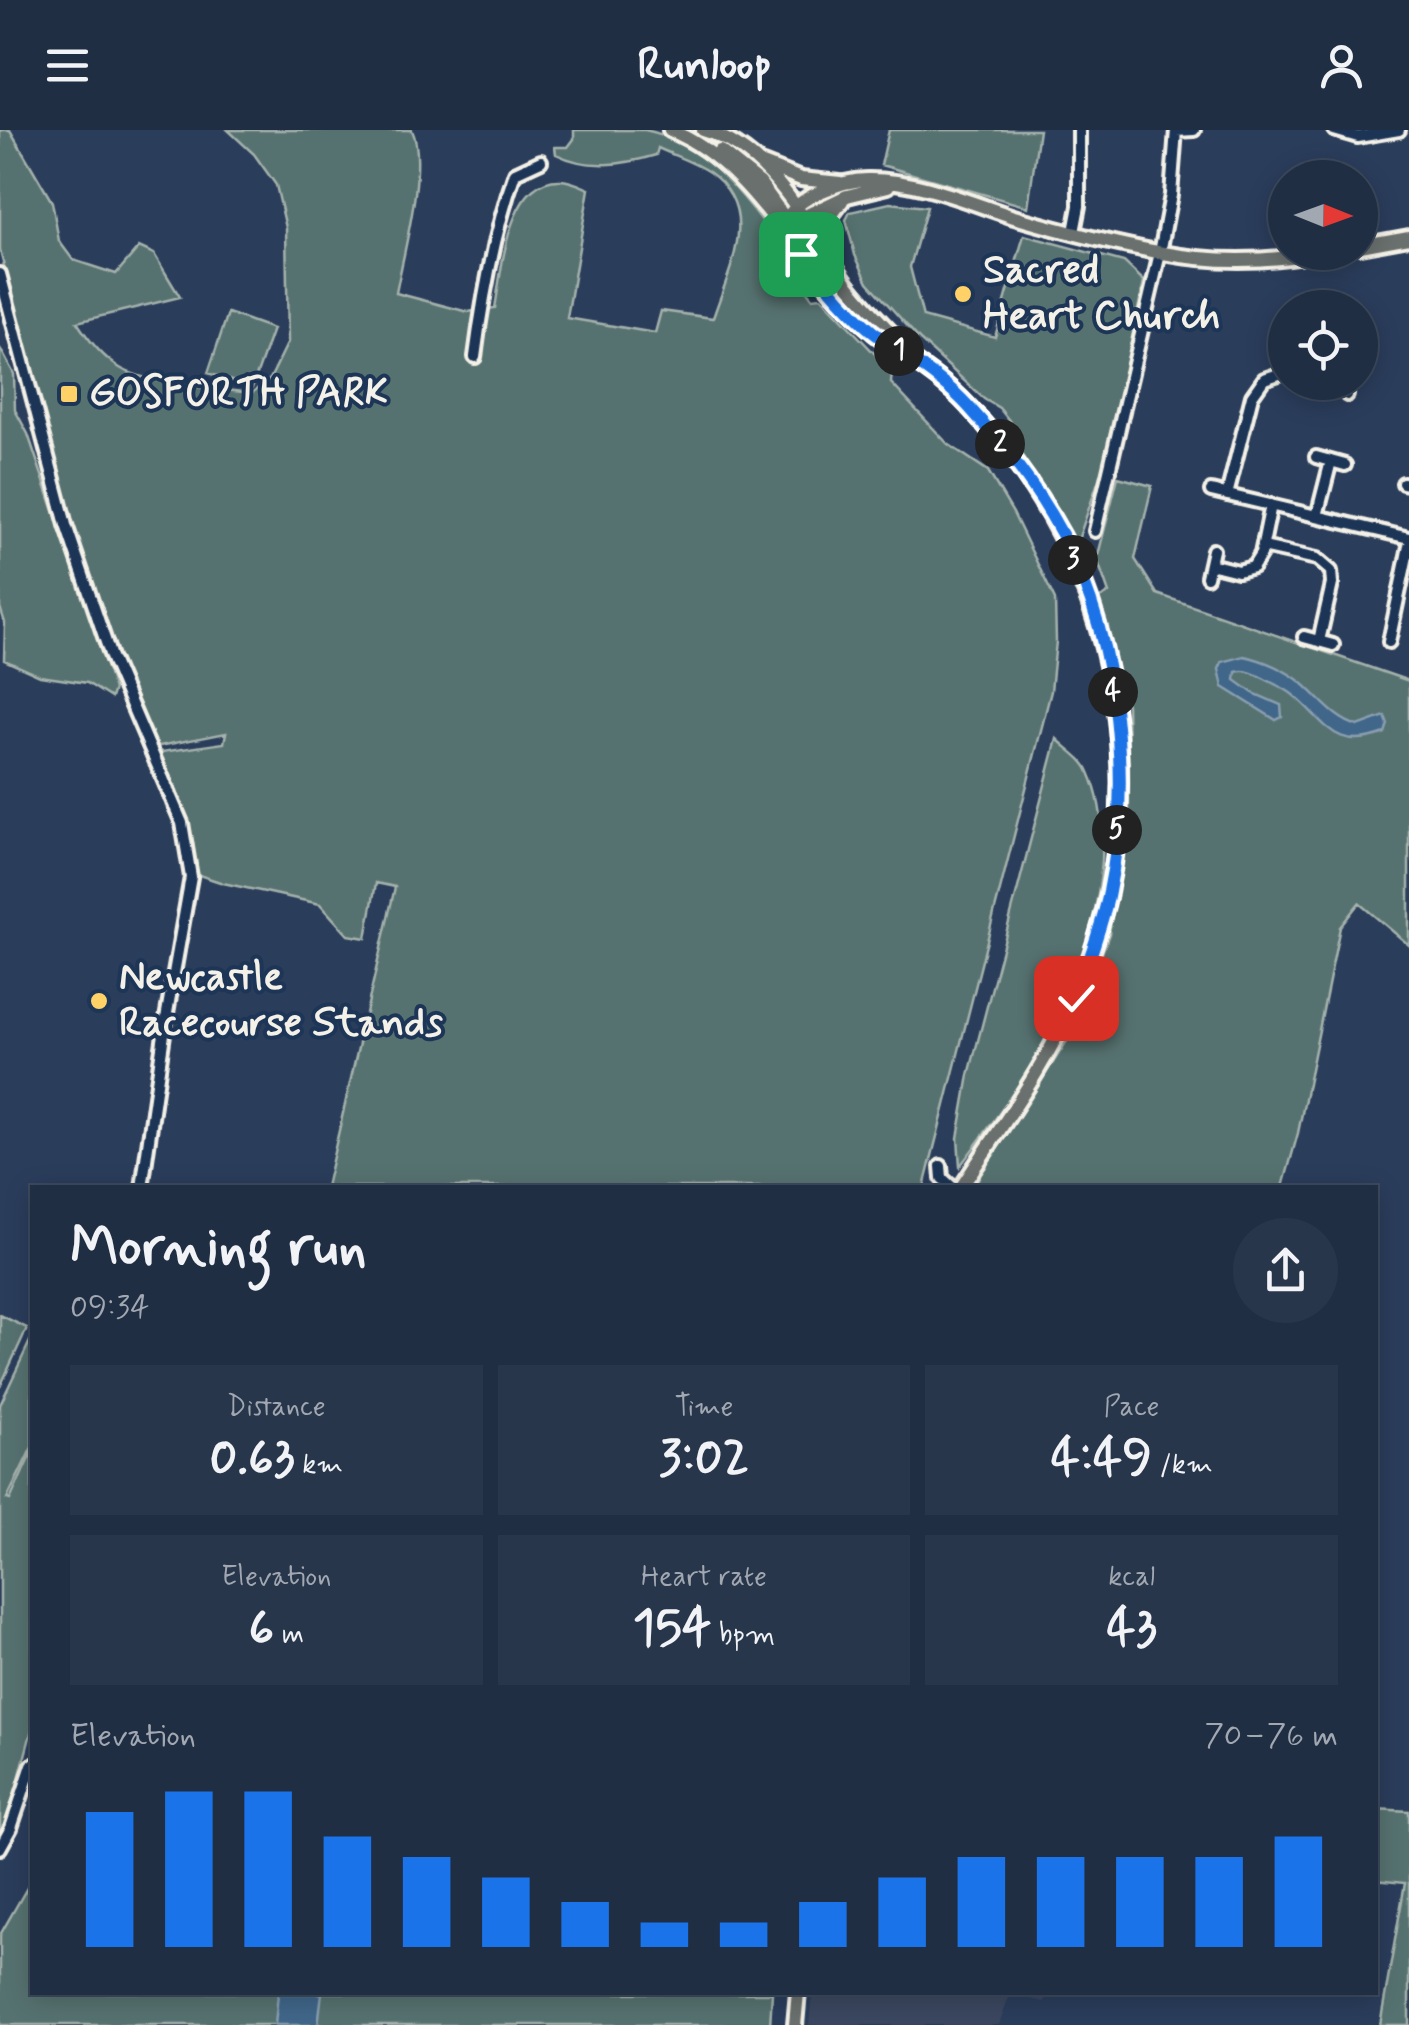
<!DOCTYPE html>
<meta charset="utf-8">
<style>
body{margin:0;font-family:Mynerve,sans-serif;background:#28364b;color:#f1f3f6;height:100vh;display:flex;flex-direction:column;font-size:38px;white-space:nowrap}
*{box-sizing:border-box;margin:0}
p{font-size:32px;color:#a2a8b2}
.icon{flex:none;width:55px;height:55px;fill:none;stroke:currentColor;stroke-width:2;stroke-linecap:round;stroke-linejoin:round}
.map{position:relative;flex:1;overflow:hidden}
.panel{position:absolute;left:30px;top:1055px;width:1348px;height:810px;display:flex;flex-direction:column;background:#202e44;border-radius:0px;box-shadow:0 5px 25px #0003,0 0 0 2px #3d4a5d}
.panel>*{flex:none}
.needle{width:65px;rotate:91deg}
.controls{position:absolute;left:1268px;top:30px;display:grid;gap:20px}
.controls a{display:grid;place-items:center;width:110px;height:110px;border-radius:50%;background:#202e44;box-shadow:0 5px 25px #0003,0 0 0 2px #3d4a5d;font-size:50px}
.pin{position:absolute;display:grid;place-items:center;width:85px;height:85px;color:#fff;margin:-42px;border-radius:20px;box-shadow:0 5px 15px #0006}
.km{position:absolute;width:50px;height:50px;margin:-25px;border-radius:50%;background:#222;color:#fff;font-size:28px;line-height:50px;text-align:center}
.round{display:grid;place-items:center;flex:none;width:105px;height:105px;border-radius:52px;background:#28364b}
.headline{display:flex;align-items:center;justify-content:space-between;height:170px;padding:0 40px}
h1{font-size:55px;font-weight:800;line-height:75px}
.figures{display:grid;grid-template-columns:repeat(3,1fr);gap:15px;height:170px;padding:10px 40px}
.figures div{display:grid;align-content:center;border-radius:0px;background:#28364b;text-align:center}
.figures b{font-size:50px;font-weight:800}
.figures small{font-size:28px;font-weight:400}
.figures p{font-size:28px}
.chart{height:280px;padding:20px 40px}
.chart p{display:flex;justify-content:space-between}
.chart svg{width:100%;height:180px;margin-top:10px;stroke:#1a73e8;stroke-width:6}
header{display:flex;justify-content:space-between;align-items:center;height:130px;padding:0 40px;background:#202e44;font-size:45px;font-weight:800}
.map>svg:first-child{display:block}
</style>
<header><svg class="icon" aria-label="menu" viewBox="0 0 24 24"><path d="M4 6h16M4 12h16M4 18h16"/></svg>Runloop<svg class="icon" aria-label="person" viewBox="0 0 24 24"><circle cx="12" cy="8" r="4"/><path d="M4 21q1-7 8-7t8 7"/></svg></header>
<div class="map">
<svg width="1409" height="1895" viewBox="0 0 1409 1895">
<rect width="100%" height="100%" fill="#2a3d5b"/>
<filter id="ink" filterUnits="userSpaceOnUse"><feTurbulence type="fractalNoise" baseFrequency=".01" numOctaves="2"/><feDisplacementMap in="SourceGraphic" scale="20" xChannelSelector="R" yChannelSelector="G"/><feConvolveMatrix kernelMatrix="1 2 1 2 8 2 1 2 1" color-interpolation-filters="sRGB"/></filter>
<g filter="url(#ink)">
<path fill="#3a4760" d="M812 1863V1862L1047 1863 1045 1872 1010 1865 999 1895H809Z"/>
<path fill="#567270" stroke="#a5b2ac" stroke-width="2.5" d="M0 0H10L52 72 59 111 73 130 116 144 139 117 154 124 180 167 77 192C88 209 102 227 120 238 146 254 220 259 252 263L270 249 288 212 286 98 276 55 254 24 228 0H412C428 34 403 125 396 163L468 182 495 178C502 140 507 49 560 50 570 50 580 55 589 59L567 188 655 203 661 181 713 188C729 139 763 79 709 42 694 32 675 26 658 18L656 25C623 35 588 40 556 24L555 17H568L574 9V0C596 0 623 0 645 0 714 14 756 84 795 135L794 144 812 168 821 167 892 242 891 253 948 314 988 341 1013 383 1055 470 1056 511 1051 561 924 1057H326L395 757 376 753 366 808 348 805 320 774 223 753 196 744 186 690 155 623 224 613 226 603 154 617 117 523 72 396 0 120Z
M889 0H1039L1028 77 881 35Z
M890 73 927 77 910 137 923 187 995 207 1024 105 1124 132 1144 151 1107 326 1077 413 1021 324 1017 313 1020 304 999 278 984 269 920 210 868 152 855 125 846 90 850 82Z
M228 183 273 199 252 258 208 243Z
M0 218 14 244 15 280 28 304 114 559 111 568 87 553 40 546 4 530 5 493 0 477Z
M1118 347 1152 356 1135 429 1157 464 1409 551V815L1359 773 1340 797 1298 1003 1283 1057 972 1058 1073 902 1109 804 1129 679 1127 575 1096 470 1109 463 1097 429Z
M1057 609C1067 619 1084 629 1089 642 1125 724 1082 849 1039 922 1016 962 988 999 960 1036L958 1008 969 945Z
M0 1185 27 1198 0 1257Z
M32 1207V1317L7 1369 10 1370 32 1322V1599L7 1694 0 1706V1275Z
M1375 1679 1409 1681V1895H1380L1405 1753 1375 1750Z
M32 1749V1862L772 1863 770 1895H0V1805Z"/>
<path fill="#416689" stroke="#899eaf" stroke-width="2.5" d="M1244 526C1264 530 1286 540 1302 553 1320 568 1334 589 1358 596L1385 586 1388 594 1385 603C1333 623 1325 590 1292 564 1285 558 1274 554 1265 549 1255 544 1247 539 1236 542L1235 550 1253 563 1281 575 1282 587 1276 590 1223 557 1219 539 1222 532Z
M278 1863H322L318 1895H275Z"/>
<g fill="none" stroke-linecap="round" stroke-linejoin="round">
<defs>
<path id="minor" d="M1334 0 1358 7 1399 0
M1176 1 1194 0
M1074 102 1079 76V0
M0 144 66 395 111 527 182 693 191 747 167 883 142 1058
M475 227C483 165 494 102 515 43L541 31
M1345 252 1347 265
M1316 327 1345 335
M1403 353 1409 354
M1211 361 1409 408
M1227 365 1252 266 1264 249 1285 242
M1317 386 1331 331
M1095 401 1160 123 1171 65 1176 0
M1263 417 1317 429 1331 441 1332 454 1319 511
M1210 434 1238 441 1253 437 1261 424 1271 375
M1207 447 1213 420
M1304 507 1333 515
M1389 512 1409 416
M941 1036 942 1048 953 1058
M0 1718 11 1698 32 1635"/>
<path id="major" d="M670 0C753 34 792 126 855 185 890 218 933 240 967 275 1120 435 1163 666 1074 870 1046 937 1000 997 961 1058
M703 0C775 21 808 101 849 156 867 179 887 199 907 219
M720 21 760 53 811 125
M763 34 801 49 840 53
M788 89C795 67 844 50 867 50 916 49 968 72 1014 87 1062 101 1113 114 1163 123 1216 133 1269 132 1322 122
M799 89 847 66 888 56
M825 115V94L842 71
M1360 116 1409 107
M795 1895 798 1862"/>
</defs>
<use href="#minor" stroke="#f4f1e8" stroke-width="18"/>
<use href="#major" stroke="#f4f1e8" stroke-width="20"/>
<use href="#minor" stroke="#1d3557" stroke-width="10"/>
<use href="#major" stroke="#6b706d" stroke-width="12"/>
</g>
</g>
<g fill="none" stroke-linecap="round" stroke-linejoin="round" filter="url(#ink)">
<defs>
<path id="route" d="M801 124C824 151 846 179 873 202 905 227 941 246 968 276 999 310 1028 346 1051 385 1117 494 1134 644 1108 767 1100 802 1087 835 1076 868"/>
</defs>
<use href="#route" stroke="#fff" stroke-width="20"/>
<use href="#route" stroke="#1a73e8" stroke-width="12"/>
</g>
<g fill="#ffd166" stroke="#1d3557" stroke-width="4">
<circle cx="963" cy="164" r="10"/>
<rect x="59" y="254" width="20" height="20" rx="5"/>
<circle cx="99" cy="871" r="10"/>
</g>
<g text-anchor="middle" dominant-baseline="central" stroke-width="8" stroke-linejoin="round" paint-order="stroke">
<g font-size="40" font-weight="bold" fill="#f4f1e8" stroke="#1d3557" text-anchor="start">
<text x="983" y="141">Sacred<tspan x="983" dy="46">Heart Church</tspan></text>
<text x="89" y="264">GOSFORTH PARK</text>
<text x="119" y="848">Newcastle<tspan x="119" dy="46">Racecourse Stands</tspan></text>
</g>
</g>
</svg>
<div class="controls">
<a><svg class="needle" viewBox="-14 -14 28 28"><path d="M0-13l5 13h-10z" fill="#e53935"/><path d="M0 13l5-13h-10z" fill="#a2a8b2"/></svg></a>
<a><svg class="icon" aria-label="locate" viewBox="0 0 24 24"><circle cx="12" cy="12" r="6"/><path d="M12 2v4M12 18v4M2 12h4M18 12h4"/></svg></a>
</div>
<div class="pin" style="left:801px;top:124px;background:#1e9e55"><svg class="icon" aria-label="arrive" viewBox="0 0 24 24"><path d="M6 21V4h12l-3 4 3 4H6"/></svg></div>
<div class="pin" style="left:1076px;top:868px;background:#d93025"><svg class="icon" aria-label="check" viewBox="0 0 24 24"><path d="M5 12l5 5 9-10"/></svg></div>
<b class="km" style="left:899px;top:221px">1</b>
<b class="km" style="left:1000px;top:314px">2</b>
<b class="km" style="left:1073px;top:430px">3</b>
<b class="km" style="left:1113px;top:562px">4</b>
<b class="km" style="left:1117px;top:700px">5</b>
<section class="panel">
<div class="headline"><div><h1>Morning run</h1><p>09:34</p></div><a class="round"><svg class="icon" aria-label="share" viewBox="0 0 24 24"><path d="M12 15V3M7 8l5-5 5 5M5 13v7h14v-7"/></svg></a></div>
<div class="figures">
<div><p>Distance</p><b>0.63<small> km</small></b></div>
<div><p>Time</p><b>3:02</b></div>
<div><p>Pace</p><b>4:49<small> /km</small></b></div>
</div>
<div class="figures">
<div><p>Elevation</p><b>6<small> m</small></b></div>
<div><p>Heart rate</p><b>154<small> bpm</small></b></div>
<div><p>kcal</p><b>43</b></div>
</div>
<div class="chart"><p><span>Elevation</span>70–76 m</p>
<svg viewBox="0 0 160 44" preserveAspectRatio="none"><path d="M5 44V11M15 44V6M25 44V6M35 44V17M45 44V22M55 44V27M65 44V33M75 44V38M85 44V38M95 44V33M105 44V27M115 44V22M125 44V22M135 44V22M145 44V22M155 44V17"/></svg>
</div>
</section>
</div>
